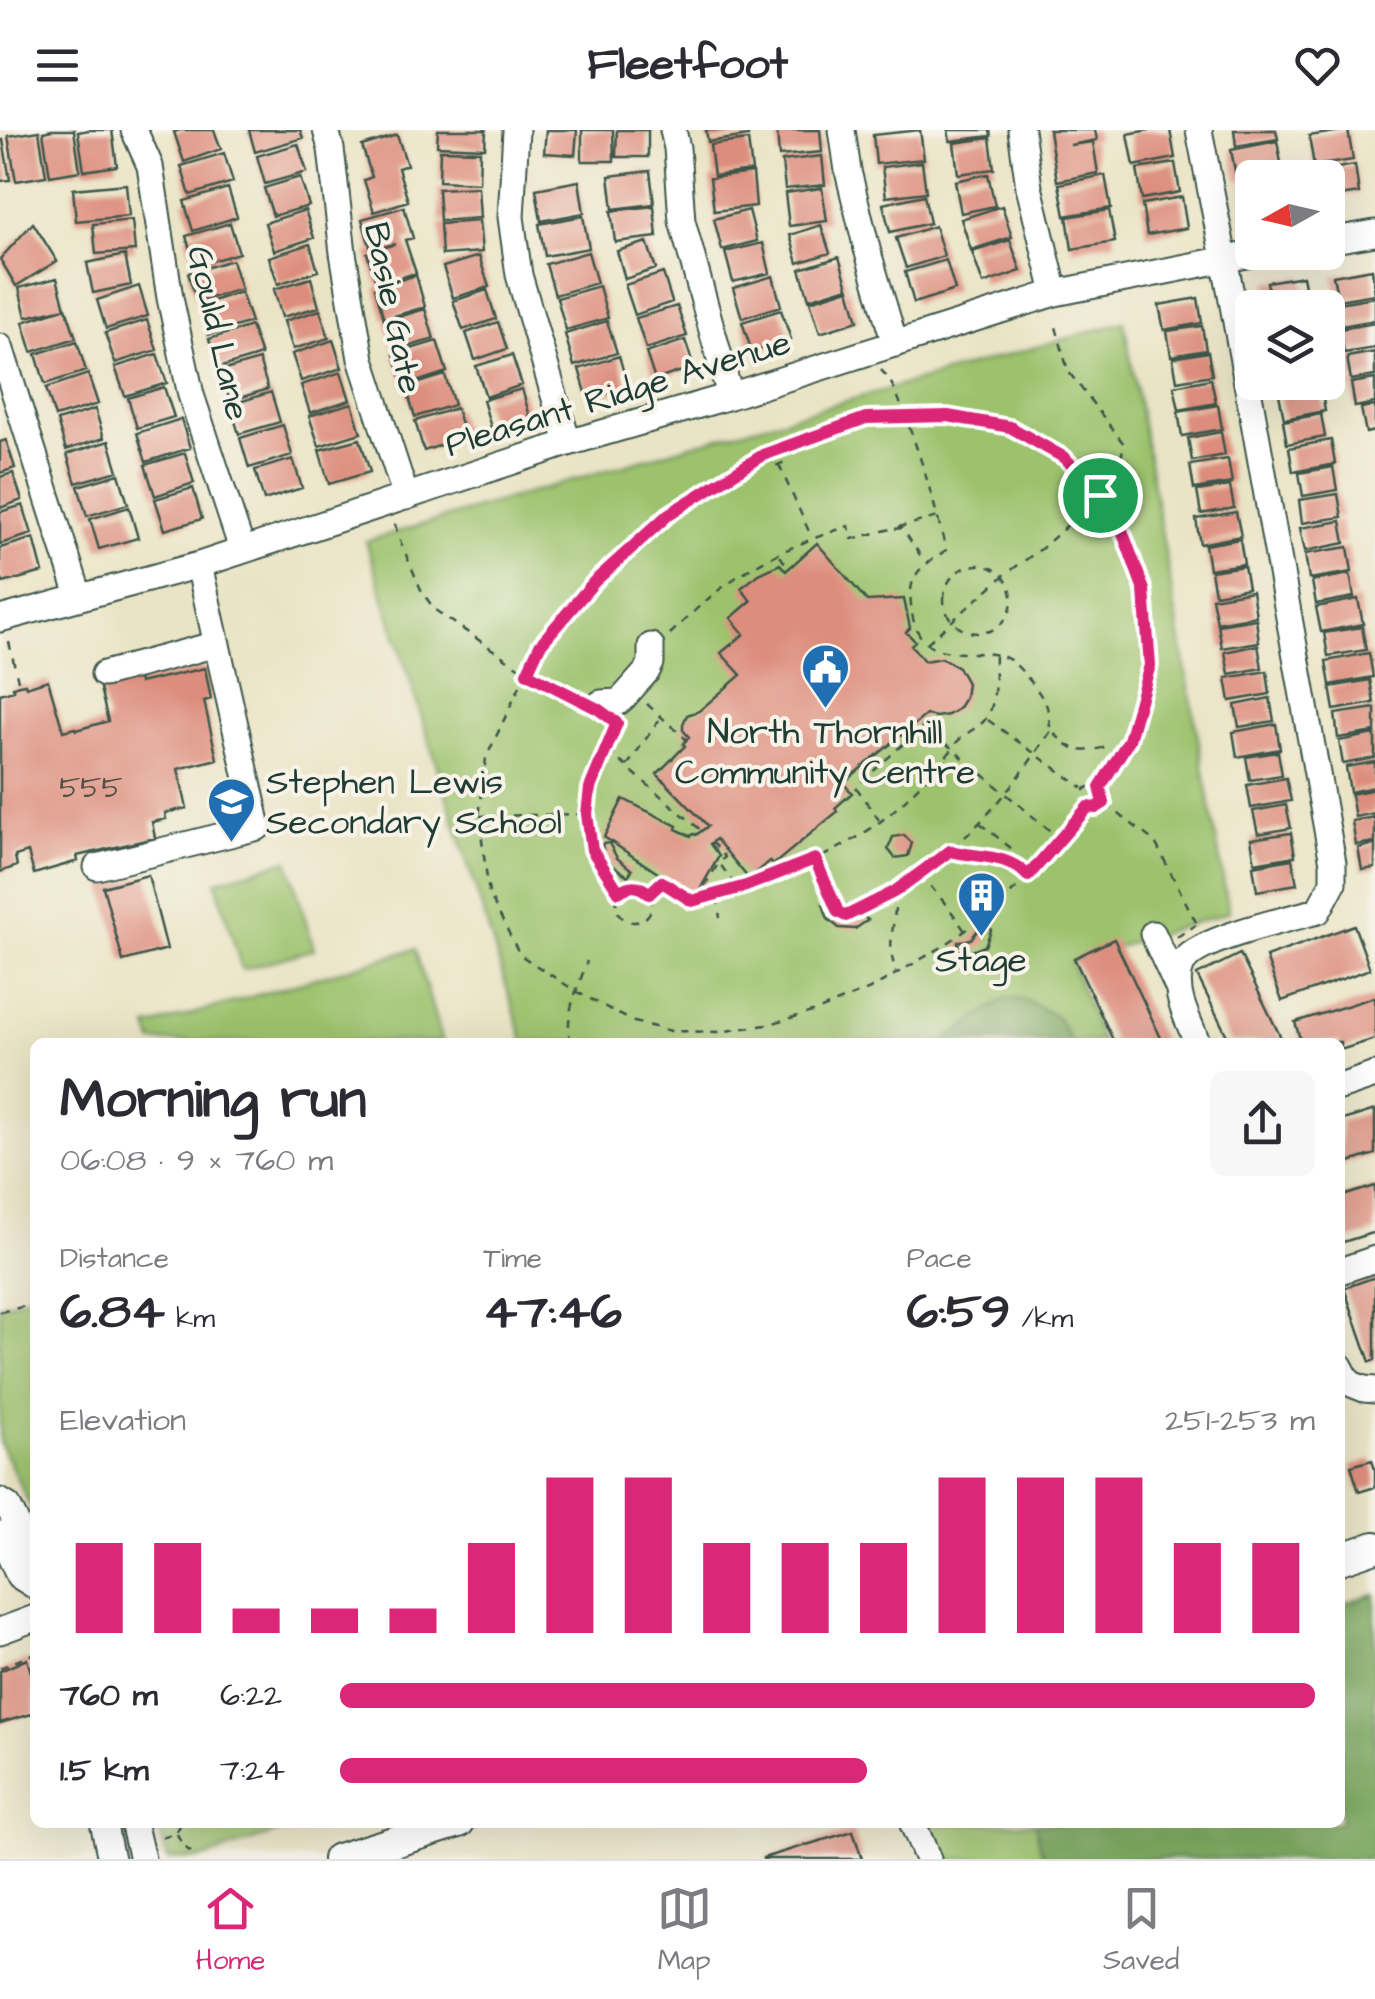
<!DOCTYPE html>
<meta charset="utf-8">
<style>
body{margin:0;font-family:"Architects Daughter",sans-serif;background:#f7f7f7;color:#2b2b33;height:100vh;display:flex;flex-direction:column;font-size:38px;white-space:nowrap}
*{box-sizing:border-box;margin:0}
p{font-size:32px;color:#7c7c81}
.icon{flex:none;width:55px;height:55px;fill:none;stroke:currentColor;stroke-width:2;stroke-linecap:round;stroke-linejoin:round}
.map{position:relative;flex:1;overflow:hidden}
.sheet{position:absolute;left:30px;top:908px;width:1315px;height:790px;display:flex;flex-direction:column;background:#fff;border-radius:15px;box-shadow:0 10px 40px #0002}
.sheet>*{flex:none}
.needle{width:65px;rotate:262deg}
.fabs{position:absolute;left:1235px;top:30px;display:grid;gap:20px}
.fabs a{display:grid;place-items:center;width:110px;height:110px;border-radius:15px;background:#fff;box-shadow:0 10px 40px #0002;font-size:50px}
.pin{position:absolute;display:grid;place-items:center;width:85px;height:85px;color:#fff;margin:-42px;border:5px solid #fff;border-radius:50%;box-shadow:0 2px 10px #0007}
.round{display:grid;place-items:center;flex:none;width:105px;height:105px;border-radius:15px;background:#f7f7f7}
.summary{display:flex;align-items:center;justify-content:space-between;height:170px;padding:0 30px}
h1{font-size:55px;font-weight:700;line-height:75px}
.stats{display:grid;grid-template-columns:repeat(3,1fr);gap:15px;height:170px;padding:10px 30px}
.stats div{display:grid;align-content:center}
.stats b{font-size:50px;font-weight:700}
.stats small{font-size:28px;font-weight:400}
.stats p{font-size:28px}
.chart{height:280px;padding:20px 30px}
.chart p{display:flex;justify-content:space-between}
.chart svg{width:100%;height:180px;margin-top:10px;stroke:#db2777;stroke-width:6}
ul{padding:0 30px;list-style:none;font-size:32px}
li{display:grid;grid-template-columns:160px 120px 1fr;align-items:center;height:75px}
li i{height:25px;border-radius:12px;background:#db2777}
header{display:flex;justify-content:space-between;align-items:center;height:130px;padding:0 30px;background:#fff;font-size:45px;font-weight:700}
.tabs{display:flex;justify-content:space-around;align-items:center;height:140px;border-top:2px solid #e1e1e2;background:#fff;font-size:28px;color:#7c7c81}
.tabs a{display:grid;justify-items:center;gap:5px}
.tabs .active{color:#db2777}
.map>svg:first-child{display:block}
</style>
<header><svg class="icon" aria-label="menu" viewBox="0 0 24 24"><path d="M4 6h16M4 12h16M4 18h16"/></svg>Fleetfoot<svg class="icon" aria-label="heart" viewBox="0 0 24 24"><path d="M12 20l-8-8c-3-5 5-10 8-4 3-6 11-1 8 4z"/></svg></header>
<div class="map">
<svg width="1375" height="1729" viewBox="0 0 1375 1729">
<rect width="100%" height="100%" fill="#f7f3e8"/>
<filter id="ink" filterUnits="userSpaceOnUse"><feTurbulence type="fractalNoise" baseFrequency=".01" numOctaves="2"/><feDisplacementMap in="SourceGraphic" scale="20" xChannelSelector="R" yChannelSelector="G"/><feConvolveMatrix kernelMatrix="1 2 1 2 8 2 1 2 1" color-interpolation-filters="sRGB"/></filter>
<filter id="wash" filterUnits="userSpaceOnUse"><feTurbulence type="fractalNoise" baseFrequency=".0048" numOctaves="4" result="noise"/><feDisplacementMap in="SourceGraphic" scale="40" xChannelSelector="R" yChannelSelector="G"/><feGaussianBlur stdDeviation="2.25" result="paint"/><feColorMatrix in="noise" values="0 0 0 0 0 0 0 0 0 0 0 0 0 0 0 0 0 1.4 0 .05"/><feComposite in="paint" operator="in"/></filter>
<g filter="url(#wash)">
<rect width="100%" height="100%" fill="#eae4c6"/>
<path fill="#9cc26d" stroke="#5e8050" stroke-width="2.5" d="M1124 192 1229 782 1071 832 1102 912H524L366 411 692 315Z
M288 730 314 819 242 840 216 751Z
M415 819 442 912H153L148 897Z
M35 1164V1386L0 1313V1176Z
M158 1693V1692L305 1693 200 1729H168Z
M927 1693H1035L1043 1727 1037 1729H944Z"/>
<path fill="#7da860" stroke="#4e724a" stroke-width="2.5" d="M1006 868 1025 870 1057 887 1071 912H944Z
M1375 1464V1729H1037L1043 1726 1035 1693 1340 1692V1474Z"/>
<g id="blocks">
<path fill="#dd8d7d" d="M52 0H74L80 41 50 46 43 2Z
M89 0H112L117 36 84 41 78 2Z
M180 0H214L221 19 184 32 174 2Z
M249 0H300L303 8 255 22Z
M438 0H486L485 18 437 16Z
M546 0H577L575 25 544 23Z
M582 0H613L614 31H582Z
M617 0H648V27H616Z
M706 0H747L748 6 708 12Z
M777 0H820L822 22 779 26Z
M920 0 924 29 876 34 873 5Z
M948 0H990L991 6 950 11Z
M1049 0H1095L1097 10 1070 15 1093 12 1098 43 1057 51Z
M1149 0H1170L1175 28 1134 36 1128 4Z
M1234 0H1276L1278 9 1236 16Z
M1348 0 1353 30 1314 36 1309 6Z
M39 1 46 46 16 51 8 6Z
M397 5 407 35 398 38 408 71 374 82 364 50 372 47 362 16Z
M990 8 994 39 958 44 954 13Z
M3 10 10 50 0 51V11Z
M748 10 752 41 714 46 710 15Z
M1277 11 1283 44 1252 48V49L1237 52 1231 20Z
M298 14 307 42 265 54 257 26Z
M440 20 480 21 479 53 439 51Z
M224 23 233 52 190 65 181 36Z
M822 26 825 55 785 59 782 31Z
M922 32 926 62 886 67 882 37Z
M1175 33 1180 62 1142 69 1137 39Z
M1355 35 1359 63 1328 68V48H1314L1313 42Z
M650 41 654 74 613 79 609 46Z
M753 43 756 76 714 81 710 48Z
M988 44 995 76 961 83 955 51Z
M1105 45 1111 78 1065 86 1059 54Z
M300 47 309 76 273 86 264 58Z
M579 51 584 83 541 91 536 59Z
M1252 53V84L1247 85 1242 55Z
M126 54 129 86 76 91 73 59Z
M478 57 480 88 440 91 438 59Z
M228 58 237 87 193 101 184 71Z
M822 58 827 91 789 96 785 63Z
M924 65 930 93 890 102 883 74Z
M1182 67 1187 98 1147 105 1142 74Z
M654 76 657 107 615 112 611 81Z
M1002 76 1012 107 971 120 961 89Z
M404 77 413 108 405 110 416 143 377 155 367 123 395 114 371 120 362 89Z
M305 80 314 108 274 121 265 93Z
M749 80 757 111 722 120 714 89Z
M1109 80 1115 112 1072 119 1067 87Z
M583 86 589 118 545 126 539 94Z
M132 90 135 121 96 124 93 94Z
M479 91 482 122 442 125 440 94Z
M33 93 57 131 16 156 0 129Z
M230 93 239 123 195 136 186 106Z
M821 95 830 123 798 133 790 105Z
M935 96 944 126 906 138 896 108Z
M1010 110 1021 141 983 154 972 122Z
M647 112 656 139 625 149 617 121Z
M763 113 770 143 733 152 725 122Z
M310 114 318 141 278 154 269 127Z
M588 122 597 153 555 165 546 134Z
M125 125 131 155 93 163 87 133Z
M479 126 489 157 453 168 443 137Z
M839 127 848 157 809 169 800 139Z
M232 130 241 159 197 172 188 143Z
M946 130 955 160 914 173 905 142Z
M1372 139 1375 164 1338 170 1333 146Z
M663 143 672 172 635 185 625 155Z
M416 145 425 177 384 189 375 158Z
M773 146 781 176 742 188 733 158Z
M1303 146 1308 172 1271 178 1267 152Z
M57 148 65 178 26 187 19 158Z
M311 148 319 177 282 187 274 159Z
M139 156 148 186 106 199 97 170Z
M599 156 608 188 566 200 557 168Z
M849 159 858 191 820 203 810 171Z
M487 160 496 189 463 200 453 171Z
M241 162 251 192 208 205 199 175Z
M1375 167V190L1342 196 1338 173Z
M1198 168 1202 193 1164 200 1159 175Z
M677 176 687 206 646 219 636 188Z
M66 178 76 208 32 222 23 192Z
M425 179 434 209 394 221 385 191Z
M320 180 329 208 293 219 284 191Z
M781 180 791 209 752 222 742 192Z
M147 190 157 220 115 233 105 203Z
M607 191 617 223 574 236 565 204Z
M498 192 507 219 475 230 466 203Z
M1375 193V218L1344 223 1340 199Z
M251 196 261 225 219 238 209 209Z
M1202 196 1206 220 1171 226 1167 201Z
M333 210 342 238 301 251 292 224Z
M685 210 694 237 655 250 646 223Z
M77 211 86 241 45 254 36 224Z
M437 211 447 242 404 256 394 224Z
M1208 222 1212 245 1177 251 1173 228Z
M1375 222V246L1351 250 1347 227Z
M157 224 167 253 125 266 115 237Z
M512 225 522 255 486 267 476 236Z
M619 226 628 257 588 269 579 239Z
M259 230 268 259 230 271 221 241Z
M341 242 350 270 310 283 301 255Z
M88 244 98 274 55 287 46 258Z
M445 245 454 275 415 287 406 257Z
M1211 249 1216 273 1179 280 1174 256Z
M1375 249V273L1355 277 1351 253Z
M1321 256 1325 281 1284 289 1279 264Z
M164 257 174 287 137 298 128 268Z
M522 259 531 290 492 301 483 270Z
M271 262 280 292 239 304 230 275Z
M352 273 361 303 319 316 309 286Z
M1218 275 1222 299 1182 306 1178 282Z
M1375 276V301L1366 303 1361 278Z
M456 278 465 307 424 321 415 291Z
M95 279 104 308 66 320 57 291Z
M1321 284 1325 307 1287 314 1283 291Z
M181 289 190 318 146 332 137 303Z
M283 295 292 325 249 338 240 308Z
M1221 302 1225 325 1192 331 1188 308Z
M360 309 370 342 329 354 319 320Z
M6 310 15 338 0 343V312Z
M1331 310 1335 334 1293 342 1289 318Z
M109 311 118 341 76 353 67 324Z
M185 323 194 353 155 366 145 335Z
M293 329 302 358 264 370 255 340Z
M1228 329 1232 353 1194 359 1190 335Z
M1333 337 1337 360 1303 366 1299 343Z
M13 343 22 370 0 378V347Z
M119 344 128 374 87 386 78 356Z
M1230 356 1234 378 1201 384 1197 361Z
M193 358 202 389 165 400 155 369Z
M1338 364 1342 387 1302 393 1299 370Z
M23 375 32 404 0 414V382Z
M129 377 138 408 99 419 90 389Z
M1236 382 1241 406 1200 414 1196 389Z
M1341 391 1345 413 1305 421 1300 398Z
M34 408 43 442 3 453 0 444V418Z
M1240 409 1244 434 1209 439 1205 415Z
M817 413 867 471 904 469 910 498 906 502 915 511 911 515 924 531 942 528 958 537 967 553 965 568 958 579 948 585 936 587 926 585 843 653 852 663 835 678 837 682 773 735 770 731 749 749 716 709 710 714 719 726 695 768 604 707 623 669 677 696 676 699 691 706 694 704 696 705 708 696 657 644 685 616 683 614 689 607 683 600V594L687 585 699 581 741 545 721 523 744 504 731 488 751 471 741 458 759 444 780 434 786 441Z
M1348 417 1352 442 1309 449 1305 424Z
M1244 436 1248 458 1215 464 1211 441Z
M1350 444 1354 467 1316 474 1312 451Z
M1252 461 1256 486 1217 493 1212 468Z
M1358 469 1363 494 1321 502 1316 477Z
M1256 489 1259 512 1222 518 1218 495Z
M1362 497 1366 520 1328 526 1324 503Z
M1258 515 1262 538 1229 544 1225 522Z
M1369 523 1373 547 1330 555 1326 531Z
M205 538 211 569 204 571 217 629 178 639 187 678 165 683 166 689 152 692 155 708 77 726 78 731 34 744 28 722 15 726 17 736 0 742V564L14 560 13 557 19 555 25 554 26 557 48 550 63 601 75 598 76 600 108 591 98 550 137 541 139 553Z
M1267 541 1270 564 1230 571 1226 548Z
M1370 550 1374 573 1334 580 1330 557Z
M1270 568 1274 591 1239 597 1235 575Z
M1375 578V602L1338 608 1335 584Z
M1276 594 1280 619 1237 627 1233 602Z
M1375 604V628L1343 634 1339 611Z
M1278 622 1282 645 1250 650 1246 627Z
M1375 632V657L1350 662 1346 637Z
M1286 648 1291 671 1251 678 1247 655Z
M1375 659V683L1355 687 1351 664Z
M1286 675 1291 698 1258 704 1253 681Z
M1375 687V712L1356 715 1352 691Z
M1291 703 1295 726 1255 733 1251 709Z
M904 705 912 713 908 726 895 728 888 719 893 707Z
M609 713 617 728 632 740 628 746 612 735 604 724 602 714Z
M1375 714V738L1362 740 1358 718Z
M1292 729 1297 754 1257 761 1253 736Z
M148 745 167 819 123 831 103 757Z
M823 774H831L834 785 844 791 851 792 862 785 868 790 855 799 839 798 828 789Z
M984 794 989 796 991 800 985 816 969 822 958 820V812L971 809 981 796Z
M1354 795 1370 839 1282 871 1266 827Z
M1114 809 1162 910 1157 912H1114L1074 828Z
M1240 824 1283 912H1230L1197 845Z
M1375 867V909L1340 920V912H1301L1295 892Z
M1375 980V1024L1340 1035V991Z
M1375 1056V1102L1340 1113V1067Z
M1375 1147V1230L1370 1232 1344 1158Z
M1372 1330 1375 1340V1357L1359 1362 1351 1336Z
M27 1529 35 1556V1583L0 1593V1541Z
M853 1701 862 1729H763V1728Z"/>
</g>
</g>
<g filter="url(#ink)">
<use href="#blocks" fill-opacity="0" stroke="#3d564a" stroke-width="2.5"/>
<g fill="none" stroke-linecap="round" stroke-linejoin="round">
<defs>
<path id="minor" d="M134 0 150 36 170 168 191 265 242 419
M326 0 331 19 343 123 361 229 406 367
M516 0 511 87 519 145 568 313
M673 0 677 18 682 91 730 266
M842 0 848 41 867 119 895 214
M1021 0 1029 57 1055 163
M1328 111 1375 103
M0 217 79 466
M0 489 199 435 568 313 730 266 1055 163 1262 122
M104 544 217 514
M601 573 618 572 624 567 647 541 651 533V516
M97 737 258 697 199 435
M1153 804 1178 858
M1197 912C1189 891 1175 868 1179 844 1179 841 1182 832 1185 830 1202 808 1288 789 1318 781L1333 753V733L1231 164 1199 0
M1340 957 1375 945
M1340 1141 1375 1129
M1340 1236 1349 1253 1364 1259 1375 1260
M0 1371 8 1376 35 1432
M0 1404 19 1446 35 1456
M0 1501 35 1488
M103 1692 111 1729
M133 1692 142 1729
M912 1692 928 1729"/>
<path id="major" d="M1340 1429 1375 1417
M338 1729 459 1692"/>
</defs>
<use href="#minor" stroke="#3d564a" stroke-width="29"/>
<use href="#major" stroke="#3d564a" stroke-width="34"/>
<path stroke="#3d564a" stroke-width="2.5" stroke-dasharray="8 8" stroke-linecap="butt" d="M881 240C895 254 899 271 906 289 923 332 935 376 946 420 923 437 908 441 911 475 917 550 985 507 1014 533 1023 541 1044 567 1047 577 1049 584 1049 593 1051 601 1074 621 1076 624 1107 617L1120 625
M769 325 773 337 785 332 781 321
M779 335 811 406
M395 394 398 406 422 462 435 480 527 543 551 553 582 571
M895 399 902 398 924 431
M780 426 789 438
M944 469a34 34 0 1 1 68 0a34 34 0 1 1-68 0Z
M670 504C687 488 704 471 723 457 757 430 808 409 849 396L852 409 938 387
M9 512 19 555
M927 513 1007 443 1041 419 1101 365 1117 348 1124 314 1068 241 1055 193
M647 574 687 610
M988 590 1083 658
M617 594 590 658 587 684 593 720 619 762
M608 621 702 701
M627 636 662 586
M1106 674 1155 712 1198 796
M1088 677 1085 659 1092 656 1100 657 1104 673 1096 678 1088 677 1028 747 989 784 942 817 870 859 819 880 766 895 718 902 671 901 634 892 577 862 520 825 489 764 479 687 486 628 535 524 595 451 669 384 763 325 866 288 948 286 1010 297 1065 328 1101 365 1123 403 1145 460 1150 535 1129 610 1100 657
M480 686 587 684
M879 690 856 657 924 595 1061 710
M980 693 1012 719 1018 734
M712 712 725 727 719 733 737 757
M594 720 610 716
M951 722C978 728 1007 723 1027 745
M816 731 838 782 846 786C908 761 963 715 1005 664 1022 644 1036 622 1051 601
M920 744 949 778 965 801
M616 774a18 18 0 1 1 36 0a18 18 0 1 1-36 0Z
M894 762C899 792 884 808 896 842
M649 764 662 752 692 771C754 758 821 733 873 697 903 676 927 647 952 620 958 606 972 602 983 592 998 578 994 545 995 526
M717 767 720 788
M696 770 718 734
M1177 807 1196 795
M570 912C565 880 577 862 587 831
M0 1182 35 1174
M0 1538 35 1523
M177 1704 183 1716 191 1722
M162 1707 176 1703 182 1692"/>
<use href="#minor" stroke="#fff" stroke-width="25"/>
<use href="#major" stroke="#fff" stroke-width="30"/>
</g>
</g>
<g fill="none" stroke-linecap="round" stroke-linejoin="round" filter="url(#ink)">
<defs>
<path id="route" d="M948 286 1010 297 1065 328 1100 365 1123 403 1144 460 1150 535 1129 610 1100 657 1104 673 1096 678 1088 677 1028 746C1007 723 978 728 950 721L894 762 846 786 838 782 815 729 746 756 692 771 662 752 649 764C639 754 630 754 619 762L592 720 587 684 590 658 617 593 598 579 527 543 540 515 594 452 669 384 763 325 866 288Z"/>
</defs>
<use href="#route" stroke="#fff" stroke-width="20"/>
<use href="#route" stroke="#db2777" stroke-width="12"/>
</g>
<defs>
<symbol id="civic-pin" viewBox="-11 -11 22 30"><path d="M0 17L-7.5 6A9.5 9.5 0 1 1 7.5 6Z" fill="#1f6fb2" stroke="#f7f3e8"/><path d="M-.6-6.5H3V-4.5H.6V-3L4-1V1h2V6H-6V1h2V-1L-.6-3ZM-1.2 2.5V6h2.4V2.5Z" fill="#fff"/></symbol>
<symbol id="school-pin" viewBox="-11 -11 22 30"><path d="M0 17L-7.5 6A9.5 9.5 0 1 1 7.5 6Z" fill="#1f6fb2" stroke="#f7f3e8"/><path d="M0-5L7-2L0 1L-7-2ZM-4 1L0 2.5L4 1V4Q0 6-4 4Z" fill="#fff"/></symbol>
<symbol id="building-pin" viewBox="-11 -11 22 30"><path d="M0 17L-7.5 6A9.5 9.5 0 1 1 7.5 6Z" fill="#1f6fb2" stroke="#f7f3e8"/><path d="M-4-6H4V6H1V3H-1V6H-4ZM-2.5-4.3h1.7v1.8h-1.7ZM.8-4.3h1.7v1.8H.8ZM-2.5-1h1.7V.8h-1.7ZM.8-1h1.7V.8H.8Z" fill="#fff"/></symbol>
</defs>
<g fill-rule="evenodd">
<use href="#civic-pin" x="798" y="510" width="55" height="75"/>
<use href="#school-pin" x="204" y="644" width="55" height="75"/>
<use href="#building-pin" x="954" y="738" width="55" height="75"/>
</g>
<g text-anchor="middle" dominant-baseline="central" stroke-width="8" stroke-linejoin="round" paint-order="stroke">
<g font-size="30" fill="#4e5146">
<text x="91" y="658">555</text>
</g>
<g font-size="35" fill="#1f3d34" stroke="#f7f3e8">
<text transform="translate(393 178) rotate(78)">Basie Gate</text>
<text transform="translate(218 203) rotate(77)">Gould Lane</text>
<text transform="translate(618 264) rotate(-17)">Pleasant Ridge Avenue</text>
</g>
<g font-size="35" fill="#1f3d34" stroke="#f7f3e8">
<text x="825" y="602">North Thornhill<tspan x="825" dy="40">Community Centre</tspan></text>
<text x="266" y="652" text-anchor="start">Stephen Lewis<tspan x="266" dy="40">Secondary School</tspan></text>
<text x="981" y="830">Stage</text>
</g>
</g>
</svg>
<div class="fabs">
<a><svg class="needle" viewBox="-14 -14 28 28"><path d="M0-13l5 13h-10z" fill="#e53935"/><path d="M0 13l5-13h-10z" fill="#7c7c81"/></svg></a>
<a><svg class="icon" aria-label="layers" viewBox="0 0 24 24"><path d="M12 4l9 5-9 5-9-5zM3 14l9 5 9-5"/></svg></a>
</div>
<div class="pin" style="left:1100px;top:365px;background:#1e9e55"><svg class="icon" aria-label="arrive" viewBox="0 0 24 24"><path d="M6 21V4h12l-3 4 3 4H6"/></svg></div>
<section class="sheet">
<div class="summary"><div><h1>Morning run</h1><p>06:08 · 9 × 760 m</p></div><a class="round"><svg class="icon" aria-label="share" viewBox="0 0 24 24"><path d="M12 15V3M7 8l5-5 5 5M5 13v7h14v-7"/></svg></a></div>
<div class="stats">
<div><p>Distance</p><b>6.84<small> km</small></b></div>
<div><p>Time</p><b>47:46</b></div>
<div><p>Pace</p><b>6:59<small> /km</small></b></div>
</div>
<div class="chart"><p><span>Elevation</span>251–253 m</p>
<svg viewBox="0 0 160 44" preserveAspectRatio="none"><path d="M5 44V22M15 44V22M25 44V38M35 44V38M45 44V38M55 44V22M65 44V6M75 44V6M85 44V22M95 44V22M105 44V22M115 44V6M125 44V6M135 44V6M145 44V22M155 44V22"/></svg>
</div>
<ul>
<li><b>760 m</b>6:22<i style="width:100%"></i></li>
<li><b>1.5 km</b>7:24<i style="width:54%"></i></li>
</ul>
</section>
</div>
<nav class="tabs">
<a class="active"><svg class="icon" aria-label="home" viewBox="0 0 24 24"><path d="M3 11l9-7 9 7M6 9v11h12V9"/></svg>Home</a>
<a><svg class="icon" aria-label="map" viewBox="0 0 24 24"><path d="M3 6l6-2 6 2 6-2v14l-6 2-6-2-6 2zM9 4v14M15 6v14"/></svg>Map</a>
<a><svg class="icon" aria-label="saved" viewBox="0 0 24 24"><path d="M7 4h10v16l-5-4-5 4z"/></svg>Saved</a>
</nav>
